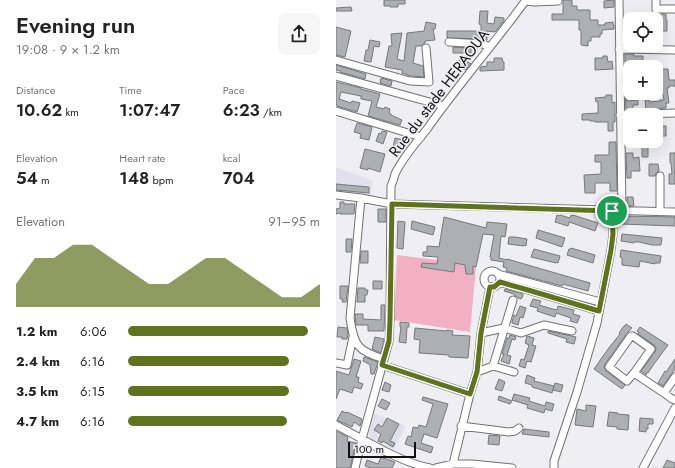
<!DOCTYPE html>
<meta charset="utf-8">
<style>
body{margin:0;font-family:Jost,sans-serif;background:#f6f6f6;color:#222;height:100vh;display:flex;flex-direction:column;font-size:15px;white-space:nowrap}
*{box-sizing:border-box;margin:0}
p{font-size:13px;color:#767676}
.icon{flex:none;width:22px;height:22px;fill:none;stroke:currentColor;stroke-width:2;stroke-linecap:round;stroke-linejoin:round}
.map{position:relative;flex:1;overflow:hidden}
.details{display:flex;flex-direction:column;background:#fff;width:336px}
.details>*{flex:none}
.controls{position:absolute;left:287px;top:12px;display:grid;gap:8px}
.controls a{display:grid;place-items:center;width:40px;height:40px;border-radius:8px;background:#fff;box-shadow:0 4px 16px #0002;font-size:20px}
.scale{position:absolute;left:12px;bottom:10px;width:68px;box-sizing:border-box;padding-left:4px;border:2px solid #111012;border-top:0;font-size:11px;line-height:14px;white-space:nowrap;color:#111012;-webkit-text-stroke:3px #efeef2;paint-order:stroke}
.pin{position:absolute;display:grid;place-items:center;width:34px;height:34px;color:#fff;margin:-17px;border:2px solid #fff;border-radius:50%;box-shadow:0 1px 4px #0007}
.round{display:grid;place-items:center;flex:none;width:42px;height:42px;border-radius:8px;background:#f6f6f6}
.summary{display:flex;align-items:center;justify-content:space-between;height:68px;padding:0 16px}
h1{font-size:22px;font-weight:600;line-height:30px}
.figures{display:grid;grid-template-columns:repeat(3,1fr);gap:6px;height:68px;padding:4px 16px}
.figures div{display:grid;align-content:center}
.figures b{font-size:17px;font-weight:600}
.figures small{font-size:11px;font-weight:400}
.figures p{font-size:11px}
.chart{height:112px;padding:8px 16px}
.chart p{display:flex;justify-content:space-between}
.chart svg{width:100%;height:72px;margin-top:4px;fill:#61721f;opacity:.7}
ul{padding:0 16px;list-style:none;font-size:13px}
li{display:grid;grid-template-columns:64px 48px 1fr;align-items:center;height:30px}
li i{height:10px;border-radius:5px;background:#61721f}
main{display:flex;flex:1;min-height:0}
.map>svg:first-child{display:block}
</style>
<main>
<section class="details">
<div class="summary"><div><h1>Evening run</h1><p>19:08 · 9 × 1.2 km</p></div><a class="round"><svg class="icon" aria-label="share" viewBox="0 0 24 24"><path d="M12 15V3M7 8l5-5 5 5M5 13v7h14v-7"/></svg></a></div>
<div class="figures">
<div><p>Distance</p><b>10.62<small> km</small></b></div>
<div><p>Time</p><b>1:07:47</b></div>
<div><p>Pace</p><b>6:23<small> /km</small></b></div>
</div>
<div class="figures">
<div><p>Elevation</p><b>54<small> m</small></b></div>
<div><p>Heart rate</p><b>148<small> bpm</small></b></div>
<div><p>kcal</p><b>704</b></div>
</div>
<div class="chart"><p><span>Elevation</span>91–95 m</p>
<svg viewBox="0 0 160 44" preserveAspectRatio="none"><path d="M0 44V30L10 14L20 14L30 6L40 6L50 14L60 22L70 30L80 30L90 22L100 14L110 14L120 22L130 30L140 38L150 38L160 30V44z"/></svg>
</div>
<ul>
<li><b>1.2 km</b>6:06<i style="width:94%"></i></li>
<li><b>2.4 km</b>6:16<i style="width:84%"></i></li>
<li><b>3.5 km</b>6:15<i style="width:84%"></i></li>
<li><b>4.7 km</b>6:16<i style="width:83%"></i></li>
</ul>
</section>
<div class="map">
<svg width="339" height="468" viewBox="0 0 339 468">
<rect width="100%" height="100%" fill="#efeef2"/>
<path fill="#e1e0eb" d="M0 167 37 181 35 196 0 192Z
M35 412 70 426 57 450 33 439Z"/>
<path fill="#f1b0c4" d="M61 255 101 260 140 267 134 332 58 320Z"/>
<path fill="#adafb2" stroke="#76787b" d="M48 0H69V4H62V7H54V6H48Z
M227 0H236V6H241V10H254V20H262V25H269V23L277 22V25H278V29L266 30V34H264V37H255V41H252V46L245 45V30H243V20H216V14H227Z
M278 0V7L268 8V1Z
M15 7 16 11H0V8Z
M144 11H152L151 23 158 24 159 17 168 18V21L167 23H165V25L159 32 151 31V40L147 39 111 38V31H145V25L143 24Z
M319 14H330V20H331V31H320L321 14Z
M90 22 100 24 99 29H97L99 40 89 41V43L85 46H80L77 63 87 66 88 77 75 76 66 73V70L49 67 53 46H56L55 34 66 33 61 59 68 61 71 33 88 31Z
M0 27 15 31 9 57 0 55Z
M34 40 44 42 43 47 38 46 35 62 28 61 30 50H32Z
M117 47 135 48V53H117Z
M289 54H298V56H307V67H300V64H296V62H289Z
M267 56H271L272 62 276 61 277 69 259 70V58H267Z
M125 58 135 64 129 70 122 66 124 63 122 62Z
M158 58H166L167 62H168V70L144 71V68L145 67 151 66V62H158Z
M0 65 30 74 29 79 4 72 5 71 0 70Z
M320 69H332L333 80H339V86H333V88H331L333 103H330V108L310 109 309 100H313V102L324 101V100H328L326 91V83H320Z
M45 78 56 81 55 86 44 83Z
M0 82 25 88V89L44 94 40 107 48 109 49 107 54 109 53 113 55 114V115L66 120 64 125 32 116 36 101 25 99V96L5 92 3 99 15 103 16 101 24 103 21 112 1 106V105H0Z
M289 88H291V101L302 100V105H297V110H290Z
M270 95H276V103L279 102V122H277V131H272V122H259V121H254V120H246V114L262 113V101L260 102 259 98 270 97Z
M21 123 36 127 33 140 24 138 25 134 18 132Z
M321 126H330V136H322Z
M46 131 51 132 47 144 40 141 43 133 45 134Z
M59 138 68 140 67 146H65V148L57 147Z
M273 142H280L281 191H274V183H259V193H249L248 175 265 174V162H259V155H273Z
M306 147H312V157H306Z
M29 149 49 154 44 172 32 168V170L24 168Z
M290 153H297V158L303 157 304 171H295V178H291Z
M334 153H339V184H333V174H336L335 163H334Z
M313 164H322L323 171 320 173 319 176H313Z
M0 184 33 187V193L0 190Z
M291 197H297L298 206H291Z
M4 202H8V204H19L18 214H4V213L0 214V209L4 208Z
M42 209H50V222H42Z
M221 215 223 216 224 215 234 218 235 215 237 216V215L262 223 259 231 233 222 232 226 219 222Z
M285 216 339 217V226L285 224Z
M108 217 150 228 151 222 171 224 169 237 165 236 163 258 171 260V259L254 283 252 291 227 284 226 286 170 271 171 268 167 267 168 262 155 260V257H154L158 235 147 234 140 267 137 266V274H130L129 265 119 263 118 272 85 267 86 263 101 264 102 257 87 256V252H91V246L103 247Z
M62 221 69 222 67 249 61 248Z
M76 221 99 227 97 235 75 229Z
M202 230 229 238 226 247 200 238Z
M286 234 326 238 325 245H316L303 242H298V243L285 241Z
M173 237H179L191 239 190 246 188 245V246L172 244Z
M10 239H16L15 252H10Z
M235 248 259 255 257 263 231 255 233 249H235Z
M198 249 224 256 222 263 220 262V263L195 257Z
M285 250 325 256 324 263H319V264L304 261 303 267 286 265V258L284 257Z
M25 251H32V263H24Z
M37 281H46V289H37Z
M4 286H12L10 302H6L7 299H4Z
M22 288H29V290H32L31 295H29V302H21Z
M169 289 187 294 186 298H185V299L182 298 180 296 178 295V294L168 291Z
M197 299 205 301 203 305 213 308 221 310 222 306 238 310 237 314 244 316 241 323 234 321 235 318 220 313 219 317 201 311 202 308 194 306Z
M45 305H49L48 331H32V325H20L19 314H27V319L45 320Z
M184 306 190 308 187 318 184 317 182 325 176 323V322L178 315 180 316Z
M64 322 73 323V327H71L70 343 63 342 65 327H64Z
M290 324 296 328 291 333 269 364 268 367 270 371 289 385 286 389 258 369 272 349 284 334 283 333 288 326H289Z
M2 327 11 328 12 334 11 339H6V337H1Z
M304 327 332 345 318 364 312 373 311 372 310 375 305 371 319 352 320 349 318 345 302 334 303 333 301 331Z
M79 328 110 331 111 330 117 331 116 335 134 336 132 358 113 357V355L83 353 84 340 78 339Z
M212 331 240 337 238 344 230 342 231 339 212 333Z
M174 335 180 337 179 340 176 339 171 355 175 356 173 364 165 361 168 354H166L171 338H173Z
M191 336 198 338 196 345 200 346 195 362 191 361 189 368 183 366 185 359 188 360 193 345 189 343Z
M39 337 48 339 45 353 36 349Z
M28 357 42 362 38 374H35L34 365 33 364 27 361Z
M18 359 25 361 20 377H23L22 382 27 384 25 389 18 387 16 393 4 389 0 399V371L13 375Z
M339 359V369L327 386 322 383 329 371 330 372Z
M191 375 199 378 198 381 218 386 216 393 196 387V385L189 383Z
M163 379 169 382 166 391 159 389Z
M49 382 55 385 53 392 46 390Z
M219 383 227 385 225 392 217 390Z
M178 394 194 398 193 401 209 406 210 402 218 404 216 411 209 409 208 413 191 408 192 405 176 400Z
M163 396 176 401 174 404 162 400Z
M87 397 112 404 101 438 88 434 85 443 97 447 95 453 69 444 72 436 75 437 77 427 82 428 83 425 90 427 97 404 86 400Z
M46 399 54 403 50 410 42 406Z
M250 405 260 406 257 427 239 425 241 409 250 411Z
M6 411 10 413 11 412 26 419 24 426 18 422 16 427 1 420Z
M273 412 282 413 281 414 293 415 292 430 281 429V427L271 426Z
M51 418 63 424 54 441 59 443 57 447 47 441 46 443 42 441 45 434 38 430 42 424 46 427Z
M304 418 317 419V424H312V429H310V432L303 431Z
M188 429 213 432V437L186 434Z
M0 431 12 437 11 441 20 443 14 468H0Z
M153 435 164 436 163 445 152 444Z
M45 457 59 462 56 468H35L29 466 31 460 42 464Z
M331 460 339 463V468H327Z"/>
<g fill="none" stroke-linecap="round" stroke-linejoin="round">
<defs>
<path id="minor" d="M283 0 286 211
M320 0V9H339
M189 1 199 2 222 1
M113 42 147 44 154 47
M283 49 339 50
M0 60 74 81 93 82 90 48
M0 76 108 106
M0 111 85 137
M284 115 339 113
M324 176V212
M0 195 25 198 56 204 339 212
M25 198 14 318C18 345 21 351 48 359
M148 279a8 8 0 1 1 16 0a8 8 0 1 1-16 0Z
M162 274 264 302
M163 282 192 290 263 311
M145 333 154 287
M295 336H297L315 349 298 373 291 381 273 367Z
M0 363 11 365 17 337
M46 365 134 394
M157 366 178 372
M141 372 157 366 177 300
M298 373 328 393 339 377
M328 393 336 399 339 400
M0 425C29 440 63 462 94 468
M125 426 173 432 179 431 183 428
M117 464 134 394 141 372 145 333 168 328 185 333 208 325 236 331
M19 468 26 439 53 341 54 320 55 186C57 182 58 178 59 174 67 157 80 143 91 129 122 85 158 44 190 0
M100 468 117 464H136L176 468
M218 468V461L241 392 261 323 275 250 277 234 276 211
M307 468 339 408"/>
</defs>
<use href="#minor" stroke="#727275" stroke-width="9"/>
<use href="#minor" stroke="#fff" stroke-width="7"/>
</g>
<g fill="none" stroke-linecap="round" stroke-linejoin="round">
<defs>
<path id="route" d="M56 204 276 211 277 234 275 250 263 311 192 290 164 282 158 287H154L145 333 141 372 134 394 46 365 53 341 54 320Z"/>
</defs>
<use href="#route" stroke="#fff" stroke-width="8"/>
<use href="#route" stroke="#61721f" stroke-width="5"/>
</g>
<g text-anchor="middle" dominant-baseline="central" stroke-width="3" stroke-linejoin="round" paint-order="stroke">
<g font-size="15" fill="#111012" stroke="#efeef2">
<text transform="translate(103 93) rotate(-53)">Rue du stade HERAOUA</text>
</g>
</g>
</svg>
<div class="controls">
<a><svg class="icon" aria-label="locate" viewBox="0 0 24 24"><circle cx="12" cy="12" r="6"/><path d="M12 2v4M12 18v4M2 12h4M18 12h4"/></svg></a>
<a>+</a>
<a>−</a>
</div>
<div class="scale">100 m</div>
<div class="pin" style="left:276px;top:211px;background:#1e9e55"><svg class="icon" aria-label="arrive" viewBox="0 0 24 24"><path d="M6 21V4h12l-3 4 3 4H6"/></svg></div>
</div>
</main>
